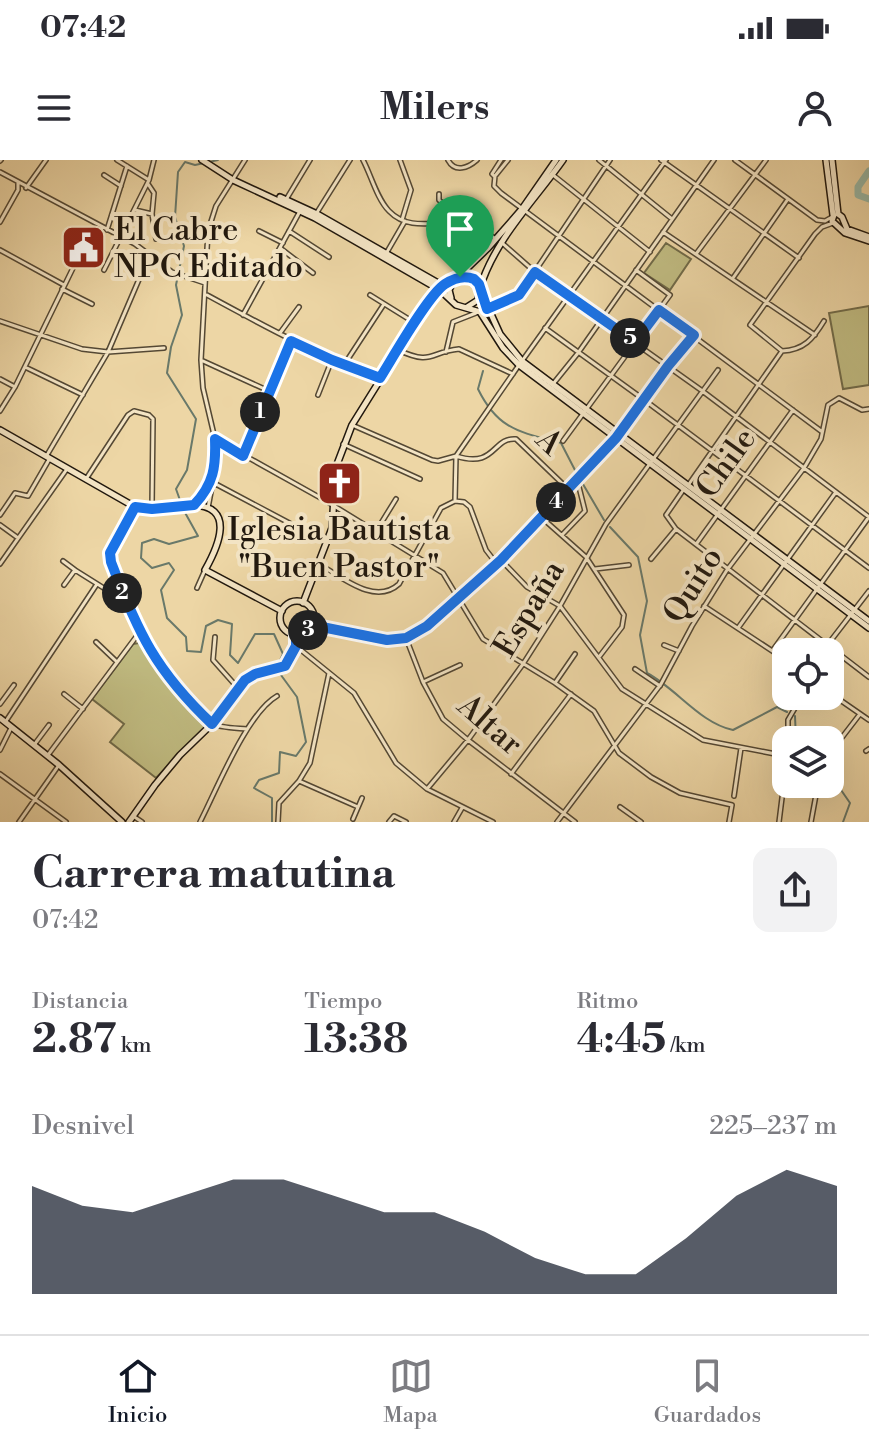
<!DOCTYPE html>
<html lang="es">
<meta charset="utf-8">
<style>
body{margin:0;font-family:"Libre Bodoni",serif;background:#f2f2f3;color:#2b2b33;height:100vh;display:flex;flex-direction:column;font-size:30px;white-space:nowrap}
*{box-sizing:border-box;margin:0}
p{font-size:26px;color:#7c7c81}
.icon{flex:none;width:44px;height:44px;fill:none;stroke:currentColor;stroke-width:2;stroke-linecap:round;stroke-linejoin:round}
.map{position:relative;height:662px;overflow:hidden}
.details{display:flex;flex-direction:column;background:#fff;flex:1}
.details>*{flex:none}
.tools{position:absolute;left:772px;top:478px;display:grid;gap:16px}
.tools a{display:grid;place-items:center;width:72px;height:72px;border-radius:16px;background:#fff;box-shadow:0 8px 32px #0002;font-size:40px}
.pin{position:absolute;display:grid;place-items:center;width:68px;height:68px;color:#fff;margin:-82px -34px;border-radius:50% 50% 50% 0;rotate:-45deg;box-shadow:0 0 8px #0007}
.pin .icon{rotate:45deg}
.km{position:absolute;width:40px;height:40px;margin:-20px;border-radius:50%;background:#222;color:#fff;font-size:22px;line-height:40px;text-align:center}
.round{display:grid;place-items:center;flex:none;width:84px;height:84px;border-radius:16px;background:#f2f2f3}
.head{display:flex;align-items:center;justify-content:space-between;height:136px;padding:0 32px}
h1{font-size:44px;font-weight:700;line-height:60px}
.metrics{display:grid;grid-template-columns:repeat(3,1fr);gap:12px;height:136px;padding:8px 32px}
.metrics div{display:grid;align-content:center}
.metrics b{font-size:40px;font-weight:700}
.metrics small{font-size:22px;font-weight:400}
.metrics p{font-size:22px}
.chart{height:224px;padding:16px 32px}
.chart p{display:flex;justify-content:space-between}
.chart svg{width:100%;height:144px;margin-top:8px;fill:#111827;opacity:.7}
.status{display:flex;justify-content:space-between;align-items:center;height:56px;padding:0 40px;background:#fff;direction:ltr}
.status svg{height:22px;fill:currentColor}
header{display:flex;justify-content:space-between;align-items:center;height:104px;padding:0 32px;background:#fff;font-size:36px;font-weight:700}
.menu{display:flex;justify-content:space-around;align-items:center;height:112px;border-top:2px solid #e1e1e2;background:#fff;font-size:22px;color:#7c7c81}
.menu a{display:grid;justify-items:center;gap:4px}
.menu .active{color:#111827}
.map>svg:first-child{display:block}
</style>
<div class="status"><b>07:42</b><svg viewBox="0 0 49 12"><path d="M0 12V9h3v3zM5 12V6h3v6zM10 12V3h3v9zM15 12V0h3v12zM26 1h20v11H26zM47 4h2v5h-2z"/></svg></div>
<header><svg class="icon" aria-label="menu" viewBox="0 0 24 24"><path d="M4 6h16M4 12h16M4 18h16"/></svg>Milers<svg class="icon" aria-label="person" viewBox="0 0 24 24"><circle cx="12" cy="8" r="4"/><path d="M4 21q1-7 8-7t8 7"/></svg></header>
<div class="map">
<svg width="869" height="662" viewBox="0 0 869 662">
<rect width="100%" height="100%" fill="#edd6a5"/>
<filter id="stains"><feTurbulence type="fractalNoise" baseFrequency=".0025" numOctaves="4"/><feColorMatrix values="0 0 0 0 .2 0 0 0 0 .09 0 0 0 0 .02 0 0 0 .5 -.17"/></filter>
<radialGradient id="worn" r=".72"><stop offset=".6" stop-color="#630" stop-opacity="0"/><stop offset="1" stop-color="#630" stop-opacity=".3"/></radialGradient>
<path fill="#c0bb81" stroke="#706a48" stroke-width="2" d="M666 83 691 99 670 130 644 113Z
M869 146V225L843 229 829 153Z
M139 483 163 519 208 564 156 618 110 582 124 564 92 539 133 484Z"/>
<g fill="none" stroke-linecap="round" stroke-linejoin="round">
<path stroke="#69796a" stroke-width="2" d="M483 211 478 229C498 270 520 272 561 283L577 314
M580 319 604 360
M181 343 176 329 187 310 196 259 167 213 171 187 182 155 176 125 184 86 175 57 178 12 185 2 195 5 218 0
M183 349 198 376 169 384 154 379 142 383 141 398 152 408 169 403 174 410 161 430 167 458 186 477 187 491 201 492 206 466 218 460 232 464 230 495 238 503 255 474H274L283 494 278 505
M610 367 638 397 647 441 640 475 647 513C677 529 700 563 733 570L777 547 787 552
M795 556 796 580
M830 614 850 643 843 662
M272 662V638L254 628 259 620 279 613 280 592 296 596 306 582 297 537 278 511"/>
<path stroke="#99b9a7" stroke-width="7" d="M869 11 858 27V35L869 39"/>
<defs>
<path id="street" d="M117 0 149 20
M363 0C371 15 377 39 389 51 411 74 442 58 468 64 478 66 488 74 496 79
M400 0 411 30 402 60
M448 0C455 13 468 8 477 0
M508 0 495 16 494 26 501 33 821 271
M599 0 672 59
M661 0 799 98
M735 0 817 60 825 61 832 57
M0 1 1 0
M0 12 135 84 172 112 205 123
M104 15 121 26
M553 15 650 92
M494 16 492 14 501 0
M148 24 154 33 152 54 156 79
M26 28 46 0
M439 34V40L449 49 448 64
M287 38 310 0
M135 50 152 54
M316 54 350 0
M0 62 18 30V23
M107 70 127 6
M259 71 283 83
M289 71 329 97
M663 72 815 175
M501 82 535 112 701 230 869 357
M280 88 313 113
M0 90 64 125
M387 92 405 61
M696 94 766 0
M104 110 149 20 154 0
M733 118 788 39
M62 129 92 144
M207 135C264 166 319 196 380 218
M370 135 407 158
M488 148 519 135 610 0
M243 155 299 53
M0 161 82 189 108 192 164 188
M545 168 643 239 869 408
M280 173 299 147
M398 190C433 206 429 192 459 189L513 214
M782 191 750 165 815 74 822 67 833 63
M782 191C804 190 813 179 824 161
M446 192 453 162 476 153
M203 201 269 231
M522 201 666 0
M344 205 384 144
M25 207 83 235
M0 219 15 227
M553 224 578 193 714 0
M318 235 331 202
M0 251 15 227 73 108 86 94 102 67
M352 265 432 300 438 301 456 296
M619 274 668 206 694 175
M215 279 326 341 443 413 483 479 555 523 594 551 619 593 651 617 680 633 732 645 729 662
M563 281 670 135 636 110
M343 284 420 319
M47 295 108 192 149 96
M243 296 291 181
M456 296C496 309 492 277 516 279L568 329
M86 319 128 255 134 251 149 255 153 259 152 346
M212 322 325 382
M689 324 782 191
M684 329 666 355 676 369 869 517
M455 341 456 296 519 205
M195 344 210 325
M135 347 110 397C117 442 172 539 211 563 219 568 236 568 247 569
M208 348 216 305 215 279 203 228 201 200 208 71 216 46 245 0
M0 355 15 333 28 336 50 298
M541 357 586 397 624 455 622 467 599 497
M0 365 18 378
M375 373 396 339
M562 375 585 351 577 319
M697 383 793 250
M651 399 676 369
M501 400 527 427 560 446 622 529 703 580 786 596
M63 401 75 410
M0 404 67 309
M319 404C342 417 375 446 399 424L441 348 455 341 464 342 470 347 486 390 496 403
M595 409 629 405
M64 425 75 410 126 442
M197 428 205 410
M704 446 786 500
M738 468 836 332
M215 477 213 500 237 527
M406 478 423 522 443 559 468 580 575 662
M96 482 117 502
M664 485 679 491
M296 486 354 533 396 603 427 629 493 662
M773 490 869 357
M822 492 869 431
M635 509 660 526
M423 522 460 505
M555 523 575 494
M830 533 869 560
M64 534 83 549
M0 544 14 525
M6 561 97 424
M788 580V560L802 536
M34 585 49 565
M0 590 11 568
M866 591 869 589
M830 593 860 554
M48 595 139 473
M0 614 66 662
M511 614 571 534
M299 621 358 647
M427 629 468 580 523 504 560 446 606 364 718 210
M734 636 741 588
M620 647 641 662
M133 656 142 662
M353 659 362 638
M19 662 59 605
M200 662C217 629 247 553 277 536
M278 662 279 643 299 621 310 603 329 513
M389 662 394 656 406 662
M454 662 462 648
M557 662 661 524 692 466 727 410 804 308 821 279 828 245 839 238 862 250 869 249
M779 662 786 606
M811 662 818 624"/>
<path id="secondary" d="M202 0 233 20 315 58 440 130 456 145 480 152 503 188 519 205 869 468
M826 0 833 55
M832 0 838 54 842 57 847 69 869 77
M280 37 317 54 438 123 445 124 453 122
M834 55 832 61 845 73 869 81
M458 118 471 117 480 128 478 140 467 147
M480 128C495 79 534 41 563 0
M481 132 500 174 522 201 869 461
M451 138 449 130 453 122 487 89 522 49 556 0
M0 270 135 347C154 350 171 345 191 345 237 345 218 387 205 410L282 451
M280 458a17 17 0 1 1 34 0a17 17 0 1 1-34 0Z
M303 443 332 368 336 307 352 265 415 164 445 124
M312 465 387 480 406 478 427 466 501 400 616 277
M0 558 59 605 122 662
M129 662 155 625 180 595 212 564 245 520 255 514 285 506 296 486V475"/>
</defs>
<use href="#street" stroke="#544834" stroke-width="6"/>
<use href="#secondary" stroke="#21180e" stroke-width="8"/>
<use href="#street" stroke="#f3e4c4" stroke-width="3"/>
<use href="#secondary" stroke="#f3e4c4" stroke-width="5"/>
</g>
<g fill="none" stroke-linecap="round" stroke-linejoin="round">
<defs>
<path id="route" d="M535 112 635 182 659 150 694 175 668 206 616 278 501 400 427 466 406 478 387 480 312 465 306 472 296 475V486L285 506 255 514 245 520 212 564C156 511 138 473 111 402L110 393 135 347 152 349 194 345C214 324 216 306 215 279L243 296 291 181 332 200 380 218C392 199 428 135 445 124 454 118 464 115 474 119L479 124 487 149 519 135Z"/>
</defs>
<use href="#route" stroke="#fff" stroke-width="16"/>
<use href="#route" stroke="#1a73e8" stroke-width="10"/>
</g>
<defs>
<symbol id="civic-square" viewBox="-11 -11 22 22"><rect x="-9" y="-9" width="18" height="18" rx="4" fill="#8f2418" stroke="#f3e4c4"/><path d="M-.6-6.5H3V-4.5H.6V-3L4-1V1h2V6H-6V1h2V-1L-.6-3ZM-1.2 2.5V6h2.4V2.5Z" fill="#fff"/></symbol>
<symbol id="church-square" viewBox="-11 -11 22 22"><rect x="-9" y="-9" width="18" height="18" rx="4" fill="#8f2418" stroke="#f3e4c4"/><path d="M-1.2-6h2.4v3.5h3.3v2.4h-3.3V6h-2.4V-.1h-3.3v-2.4h3.3Z" fill="#fff"/></symbol>
</defs>
<g fill-rule="evenodd">
<use href="#civic-square" x="58" y="62" width="51" height="51"/>
<use href="#church-square" x="314" y="298" width="51" height="51"/>
</g>
<g text-anchor="middle" dominant-baseline="central" stroke-width="8" stroke-linejoin="round" paint-order="stroke">
<g font-size="32" fill="#21180e" stroke="#f3e4c4" text-anchor="start">
<text x="114" y="70">El Cabre<tspan x="114" dy="37">NPC Editado</tspan></text>
<text x="339" y="370" text-anchor="middle">Iglesia Bautista<tspan x="339" dy="37">"Buen Pastor"</tspan></text>
</g>
<g font-size="32" fill="#21180e" stroke="#f3e4c4">
<text transform="translate(549 282) rotate(44)">A</text>
<text transform="translate(726 303) rotate(-54)">Chile</text>
<text transform="translate(693 425) rotate(-58)">Quito</text>
<text transform="translate(529 449) rotate(-59)">España</text>
<text transform="translate(490 565) rotate(41)">Altar</text>
</g>
</g>
<rect width="100%" height="100%" filter="url(#stains)"/>
<rect width="100%" height="100%" fill="url(#worn)"/>
</svg>
<div class="tools">
<a><svg class="icon" aria-label="locate" viewBox="0 0 24 24"><circle cx="12" cy="12" r="6"/><path d="M12 2v4M12 18v4M2 12h4M18 12h4"/></svg></a>
<a><svg class="icon" aria-label="layers" viewBox="0 0 24 24"><path d="M12 4l9 5-9 5-9-5zM3 14l9 5 9-5"/></svg></a>
</div>
<div class="pin" style="left:460px;top:117px;background:#1e9e55"><svg class="icon" aria-label="arrive" viewBox="0 0 24 24"><path d="M6 21V4h12l-3 4 3 4H6"/></svg></div>
<b class="km" style="left:260px;top:252px">1</b>
<b class="km" style="left:122px;top:433px">2</b>
<b class="km" style="left:308px;top:470px">3</b>
<b class="km" style="left:556px;top:342px">4</b>
<b class="km" style="left:630px;top:178px">5</b>
</div>
<section class="details">
<div class="head"><div><h1>Carrera matutina</h1><p>07:42</p></div><a class="round"><svg class="icon" aria-label="share" viewBox="0 0 24 24"><path d="M12 15V3M7 8l5-5 5 5M5 13v7h14v-7"/></svg></a></div>
<div class="metrics">
<div><p>Distancia</p><b>2.87<small> km</small></b></div>
<div><p>Tiempo</p><b>13:38</b></div>
<div><p>Ritmo</p><b>4:45<small> /km</small></b></div>
</div>
<div class="chart"><p><span>Desnivel</span>225–237 m</p>
<svg viewBox="0 0 160 44" preserveAspectRatio="none"><path d="M0 44V11L10 17L20 19L30 14L40 9L50 9L60 14L70 19L80 19L90 25L100 33L110 38L120 38L130 27L140 14L150 6L160 11V44z"/></svg>
</div>
</section>
<nav class="menu">
<a class="active"><svg class="icon" aria-label="home" viewBox="0 0 24 24"><path d="M3 11l9-7 9 7M6 9v11h12V9"/></svg>Inicio</a>
<a><svg class="icon" aria-label="map" viewBox="0 0 24 24"><path d="M3 6l6-2 6 2 6-2v14l-6 2-6-2-6 2zM9 4v14M15 6v14"/></svg>Mapa</a>
<a><svg class="icon" aria-label="saved" viewBox="0 0 24 24"><path d="M7 4h10v16l-5-4-5 4z"/></svg>Guardados</a>
</nav>
